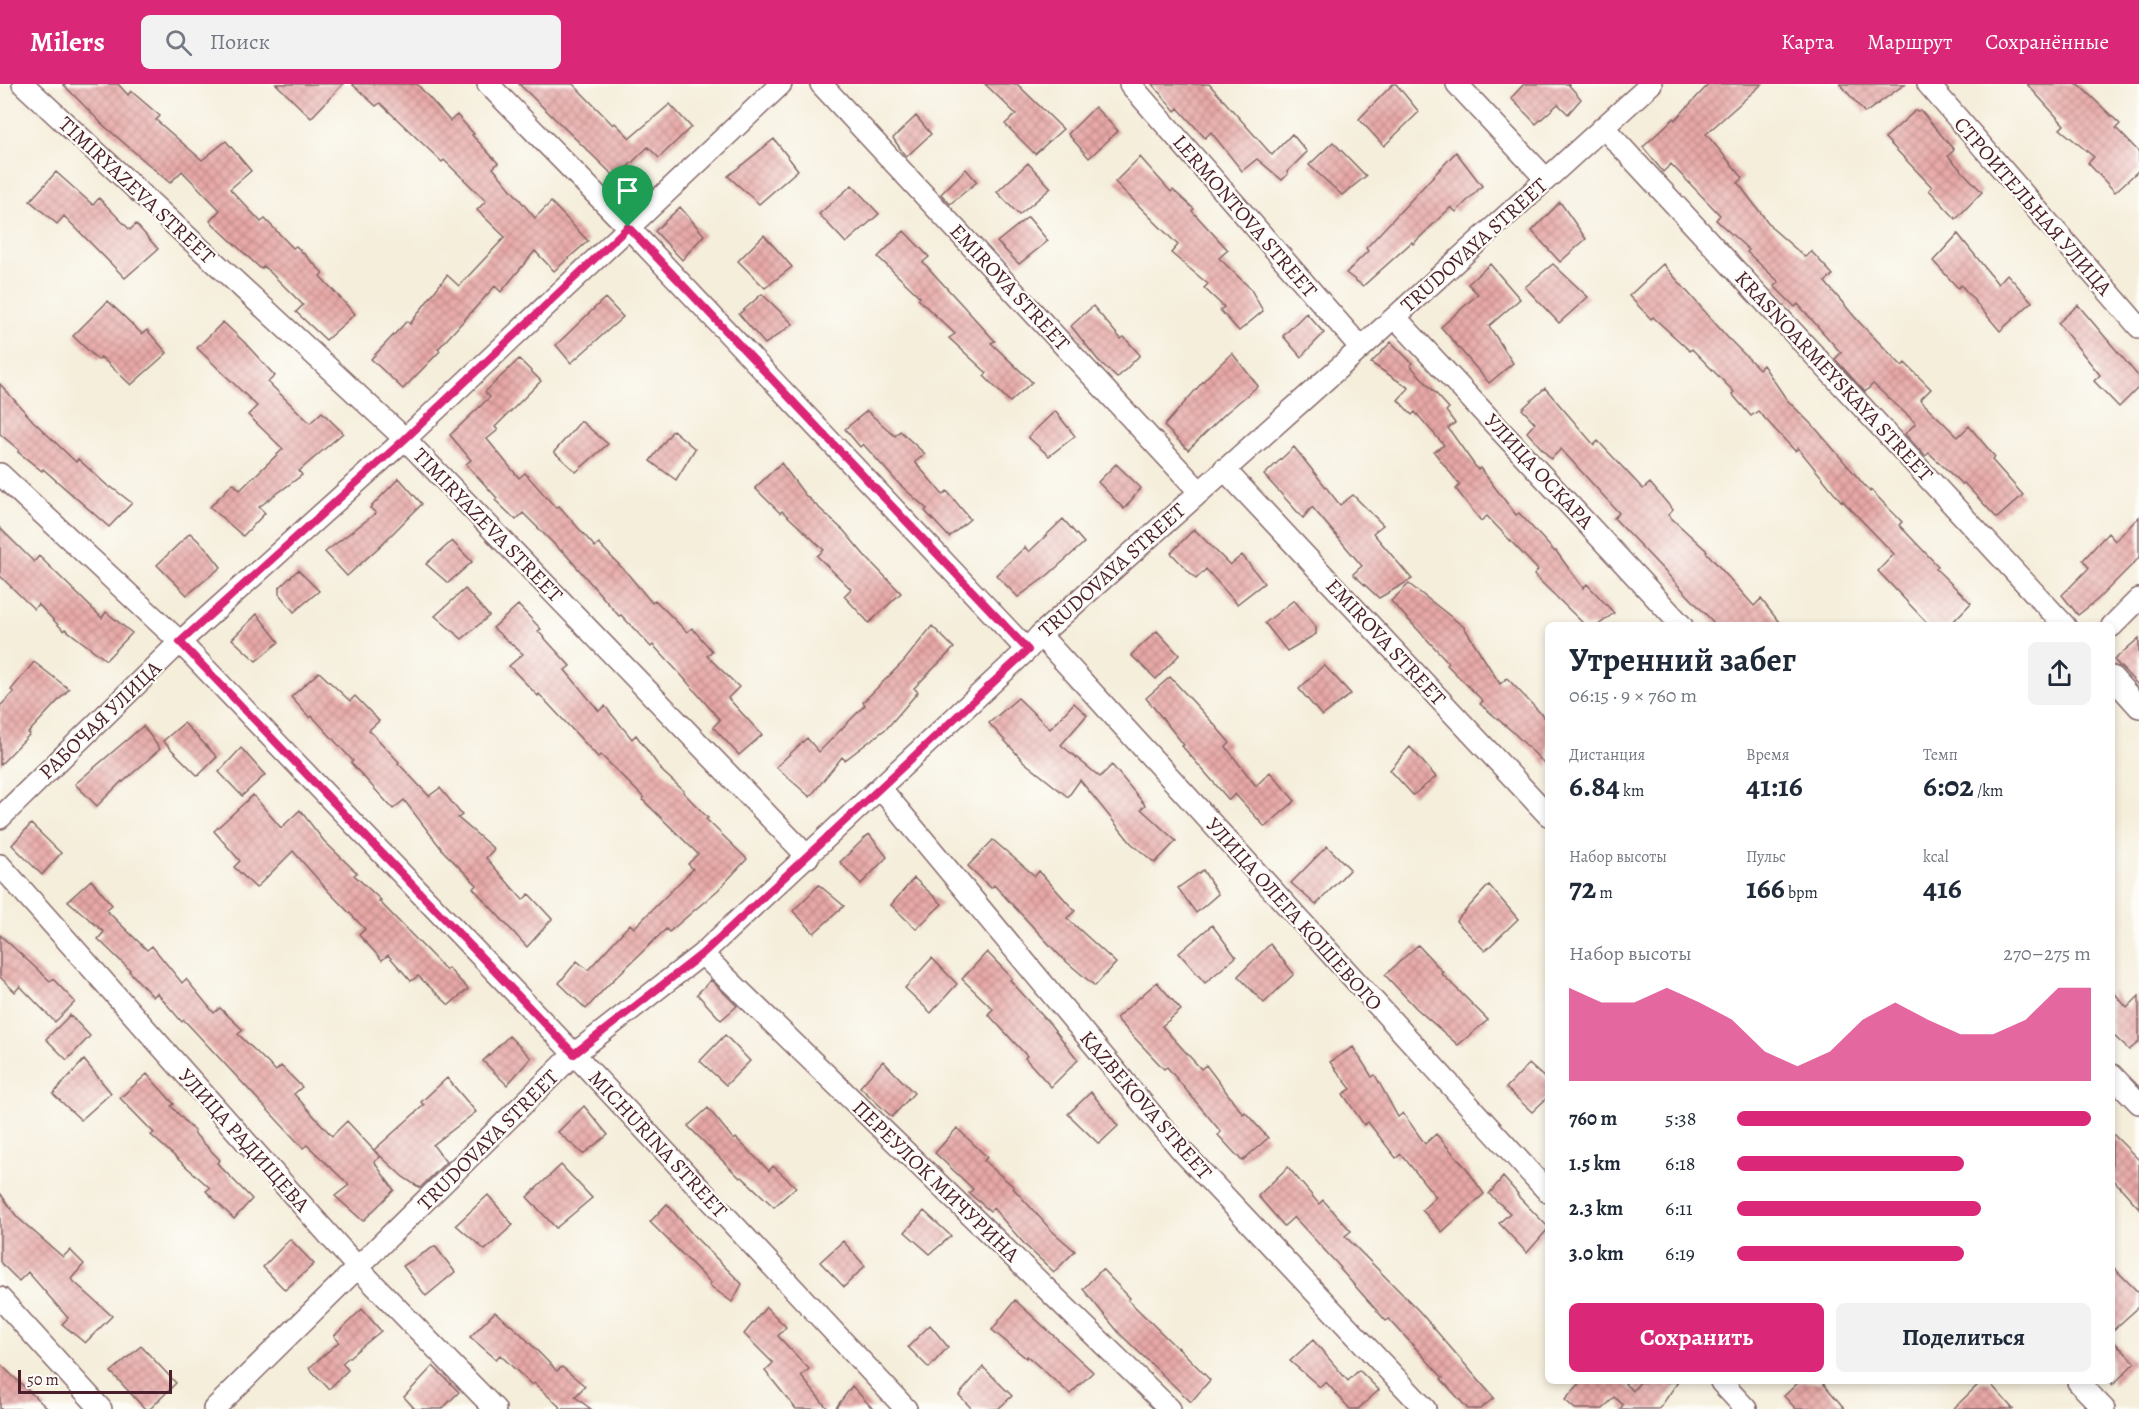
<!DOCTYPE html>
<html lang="ru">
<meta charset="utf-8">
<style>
body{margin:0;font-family:Alegreya,serif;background:#f2f2f3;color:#1f2937;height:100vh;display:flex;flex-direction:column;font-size:22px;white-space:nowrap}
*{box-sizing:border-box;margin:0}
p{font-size:20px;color:#747a83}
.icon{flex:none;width:33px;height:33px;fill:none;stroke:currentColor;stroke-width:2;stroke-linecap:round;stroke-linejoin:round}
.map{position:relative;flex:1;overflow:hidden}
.drawer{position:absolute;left:1545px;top:538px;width:570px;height:762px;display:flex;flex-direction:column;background:#fff;border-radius:9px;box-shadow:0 3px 9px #0003}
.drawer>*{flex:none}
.scale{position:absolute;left:18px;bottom:15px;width:154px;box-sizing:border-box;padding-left:6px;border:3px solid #4a1f2b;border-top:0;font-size:16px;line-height:21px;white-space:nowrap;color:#4a1f2b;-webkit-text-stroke:4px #fdfcf7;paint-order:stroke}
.pin{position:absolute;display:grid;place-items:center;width:51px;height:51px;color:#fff;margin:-62px -26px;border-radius:50% 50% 50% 0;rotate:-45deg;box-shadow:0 0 6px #0007}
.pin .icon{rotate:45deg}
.round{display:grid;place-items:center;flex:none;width:63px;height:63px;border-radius:9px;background:#f2f2f3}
.overview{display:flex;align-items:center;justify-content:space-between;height:102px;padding:0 24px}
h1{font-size:33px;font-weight:600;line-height:45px}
.figures{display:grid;grid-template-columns:repeat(3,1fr);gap:9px;height:102px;padding:6px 24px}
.figures div{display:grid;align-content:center}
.figures b{font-size:30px;font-weight:600}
.figures small{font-size:16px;font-weight:400}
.figures p{font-size:16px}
.chart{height:168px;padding:12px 24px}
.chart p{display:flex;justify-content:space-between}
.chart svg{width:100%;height:108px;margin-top:6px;fill:#db2777;opacity:.7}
.button{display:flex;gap:12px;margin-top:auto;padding:12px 24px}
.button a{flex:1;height:69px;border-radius:9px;background:#db2777;color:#fff;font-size:24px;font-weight:600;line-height:69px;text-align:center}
.button a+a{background:#f2f2f3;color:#1f2937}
ul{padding:0 24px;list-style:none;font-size:20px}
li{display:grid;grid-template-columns:96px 72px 1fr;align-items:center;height:45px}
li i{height:15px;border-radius:8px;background:#db2777}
header{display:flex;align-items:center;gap:36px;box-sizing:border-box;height:84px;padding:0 30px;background:#db2777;color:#fff}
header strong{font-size:28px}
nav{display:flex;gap:33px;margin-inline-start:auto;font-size:21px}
.search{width:420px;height:54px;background:#f2f2f3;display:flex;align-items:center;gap:15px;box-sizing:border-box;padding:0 21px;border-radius:9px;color:#747a83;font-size:22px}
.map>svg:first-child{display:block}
</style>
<header>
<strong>Milers</strong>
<div class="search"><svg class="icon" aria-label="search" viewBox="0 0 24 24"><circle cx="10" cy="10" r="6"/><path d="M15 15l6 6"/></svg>Поиск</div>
<nav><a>Карта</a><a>Маршрут</a><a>Сохранённые</a></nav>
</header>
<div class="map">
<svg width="2139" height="1325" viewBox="0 0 2139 1325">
<defs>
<pattern id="building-cross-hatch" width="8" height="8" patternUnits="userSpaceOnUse" patternTransform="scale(1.5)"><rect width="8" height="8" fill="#e8a9a7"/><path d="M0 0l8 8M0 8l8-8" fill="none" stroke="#be8988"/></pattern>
</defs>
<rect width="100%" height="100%" fill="#fdfcf7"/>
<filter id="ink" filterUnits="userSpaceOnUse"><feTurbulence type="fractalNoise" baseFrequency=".0167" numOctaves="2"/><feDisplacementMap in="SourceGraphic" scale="12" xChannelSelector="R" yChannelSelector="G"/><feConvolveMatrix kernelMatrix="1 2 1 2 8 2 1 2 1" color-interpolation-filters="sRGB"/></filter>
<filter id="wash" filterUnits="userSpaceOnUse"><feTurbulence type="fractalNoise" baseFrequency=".008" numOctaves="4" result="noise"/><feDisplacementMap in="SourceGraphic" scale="24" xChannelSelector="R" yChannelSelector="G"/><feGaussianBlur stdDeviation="1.35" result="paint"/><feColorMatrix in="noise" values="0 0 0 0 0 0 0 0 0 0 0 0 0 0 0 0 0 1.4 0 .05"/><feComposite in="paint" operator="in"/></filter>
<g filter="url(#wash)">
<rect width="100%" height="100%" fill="#f5eedb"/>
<g id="blocks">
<path fill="url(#building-cross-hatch)" d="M63 0H118L128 11 131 7 160 32 156 36 202 76 226 57 251 87 230 105 261 138 265 135 293 164 296 162 323 189 320 192 355 230 326 256 296 228 303 221 264 182 261 185 210 137 220 126 182 87 170 99 102 40Z
M276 0H343L311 34Z
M352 0H417L450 37 457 31 474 50 472 51 498 79 493 84 535 134 551 118 588 157 554 187 535 167 501 208 495 202 438 265 440 267 403 305 371 275 407 237 410 240 447 191 459 202 505 153 477 126 486 117 444 76 442 78 380 19 376 22Z
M519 0H573L613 41 615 39 630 54 670 20 691 43 659 74 648 63 616 94Z
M985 0H1017L1063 45 1035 70 1005 40 1016 30Z
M1152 0H1209L1272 71 1292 50 1307 68 1287 88 1288 90 1282 96 1257 75 1242 87 1211 48 1205 54 1178 24 1175 27Z
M1393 0H1396L1419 28 1384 62 1359 35Z
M1524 0H1568L1581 15 1568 30 1558 20 1536 40 1511 14Z
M1709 0H1762L1706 50 1743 94 1738 99 1773 145 1805 173 1811 167 1833 191 1825 198 1859 238 1902 282 1905 279 1931 305 1920 316 1958 353 1969 342 1995 373 1992 376 2023 411 1997 434 1964 399 1962 400 1929 369 1925 372 1905 350 1916 339 1873 300 1865 308 1835 275 1841 269 1798 220 1795 223 1774 202 1779 198 1747 168 1749 166 1716 136 1720 131 1671 80 1663 88 1643 63 1674 34 1675 36Z
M1840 0H1905L1865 29Z
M2027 0H2078L2120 40 2116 44 2139 68V86L2115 108 2088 79 2094 73 2060 45 2064 41Z
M1095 23 1118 47 1089 74 1068 50Z
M1915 27H1921L1954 66 1948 72 1982 108 1956 135 1929 106 1932 103 1885 54Z
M916 32 931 50 906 73 893 54Z
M774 55 798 86 759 120 728 92Z
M1333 58 1366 92 1342 111 1309 81Z
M1456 68 1482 102 1456 128 1451 123 1413 160 1412 158 1363 202 1346 189 1368 167 1366 164Z
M1140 73 1171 108 1173 106 1194 125 1192 127 1228 166 1219 174 1250 204 1263 227 1239 247 1220 226 1224 223 1204 204 1208 200 1171 169 1178 161 1115 98Z
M1028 79 1051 104 1019 131 997 108Z
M966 85 977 98 950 120 941 110Z
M56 88 93 121 99 114 130 146 136 140 158 165 125 194 64 132 57 140 30 117Z
M852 101 879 130 846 159 819 130Z
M1560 118 1586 155 1560 178 1532 147Z
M680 123 704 151 682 176 655 147Z
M1028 133 1048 157 1019 180 997 158Z
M904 147 929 173 923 178 995 257 991 259 1032 298 1010 318 984 292 987 289 949 254 955 250 918 215 920 213 878 173Z
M1958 150 1998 200 2007 190 2032 218 2000 247 1961 201 1958 204 1933 177Z
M764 151 792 183 765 204 738 177Z
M1490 180 1520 215 1489 242 1513 279 1489 299 1441 243 1478 210 1468 200Z
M1553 180 1588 213 1559 239 1525 203Z
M1663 180 1728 254 1759 285 1763 281 1787 316 1817 346 1870 408 1871 406 1902 438 1899 441 1938 482 1936 485 1971 519 1949 542H1930L1878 487 1894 470 1842 416 1841 417 1798 364 1795 367 1758 327 1751 332 1732 310 1734 308 1692 265 1690 267 1653 233 1651 235 1629 212Z
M762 210 793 240 765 260 739 230Z
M605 214 623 233 571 279 556 261Z
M108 217 142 250 147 246 167 269 131 301 101 273 98 276 73 252Z
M2078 221 2139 293V303L2119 323 2094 297 2100 291 2058 239Z
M1093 222 1121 255 1124 253 1140 271 1117 294 1098 276 1071 242Z
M1306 229 1324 249 1301 273 1283 252Z
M223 238 245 259 275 292 268 298 310 339 322 328 343 349 299 387 302 391 259 423 265 429 243 452 210 423 233 399 240 406 283 365 248 331 257 322 197 264Z
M1391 258 1412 279 1410 281 1449 324 1446 327 1455 339 1448 344 1478 386 1480 384 1516 431 1519 429 1555 468 1556 467 1583 504 1587 500 1614 529 1597 542H1586L1534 491 1538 486 1487 432 1481 437 1456 405 1460 401 1434 368 1444 361 1415 328 1412 331 1398 316 1409 304 1371 279Z
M1232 269 1258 302 1227 328 1188 366 1164 342 1207 293Z
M519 275 541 297 495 343 498 346 487 355 519 394 525 389 556 424 559 422 595 463 599 460 627 489 652 519 655 516 687 548 692 544 712 567 707 572 739 603 728 614 762 651 739 671 713 643 720 636 682 592 653 561 651 563 621 531 619 532 562 466 561 467 523 429 516 436 495 416 497 414 466 380 471 376 450 351 490 313 485 308Z
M0 300 33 337 76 378 78 375 110 404 111 403 132 419 109 443 43 385 42 387 18 368 19 366 0 350Z
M1545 304 1594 361 1598 357 1643 405 1650 399 1673 426 1668 431 1707 467 1706 468 1754 522 1761 515 1782 542H1717L1614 434 1619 429 1561 365 1551 375 1527 348 1535 339 1522 325Z
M867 327 895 352 900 347 925 370 915 378 943 411 947 407 970 435 949 453 925 427 927 425 899 400 863 360 860 363 845 345Z
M1055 327 1075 352 1049 372 1028 353Z
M581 337 608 360 576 388 554 368Z
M673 346 695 365 676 396 650 377Z
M1294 363 1340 421 1353 411 1383 441 1373 449 1412 495 1379 514 1353 490 1362 482 1312 423 1303 434 1264 391Z
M781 379 805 411 844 447 865 472 901 509 869 539 844 512 851 505 817 472 824 466 782 427 780 429 755 404Z
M1116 380 1141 404 1124 425 1098 398Z
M399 394 422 420 378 464 347 492 325 468 376 429 370 424Z
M2139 433V474L2097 516 2078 531 2062 511 2089 484 2083 476 2108 449 2115 457Z
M1063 435 1084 459 1048 491 1018 513 996 491 1025 463 1029 468Z
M0 444 34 478 39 472 102 534 106 528 132 549 106 576 65 545 64 547 38 520 34 525 0 492Z
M1194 445 1230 481 1242 471 1264 499 1237 520 1206 485 1196 495 1171 469Z
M190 449 207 465 221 483 187 511 157 481Z
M452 457 472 478 448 499 426 480Z
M298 486 319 507 294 528 279 510V504Z
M1409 500 1464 543 1500 600 1507 594 1548 637V683L1513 648 1480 620 1483 617 1447 581 1449 579 1391 517Z
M465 505 489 532 462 555 435 532Z
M1294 516 1316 543V550L1287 567 1265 539Z
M518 521 541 545 538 547 570 582 565 586 599 627 605 622 632 655 636 651 663 688 684 707 683 708 708 734 706 735 747 775 718 806 669 848 666 845 607 902 586 925 559 899 577 877 588 886 630 840 634 844 693 785 688 780 698 770 643 716 644 714 601 671 598 673 539 610 538 612 509 582 523 570 493 544Z
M257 530 279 558 256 577 232 555Z
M932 542 954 564 914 604 918 608 887 644 845 676 842 673 810 713 776 683 807 654 819 668 865 621 863 618 904 577Z
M1157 547 1179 571 1156 595 1131 571Z
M2139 554V602L2114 576Z
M34 578 69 605 28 649 30 650 0 681V622L14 608 11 606Z
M1324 581 1351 610 1322 632 1299 605Z
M319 588 350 617 355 612 379 637 369 646 399 678 398 679 429 712 440 704 462 731 458 734 494 765 486 774 523 816 529 810 552 835 527 863 473 804 477 801 444 768 404 716 393 725 351 679 353 677 312 632 310 634 291 613Z
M1170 593 1212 638 1230 659 1226 663 1256 702 1270 688 1295 717 1265 743 1235 710 1229 716 1182 662 1184 661 1146 614Z
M1018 614 1050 645 1074 619 1087 631 1061 661 1100 693 1112 681 1145 721 1141 725 1176 757 1155 779 1131 759 1080 696 1068 713 1024 678 989 639Z
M184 639 217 673 198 692 163 657Z
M143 642 160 665 123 698 122 697 97 722 75 700Z
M1410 663 1436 693 1413 711 1390 686Z
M241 664 265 691 242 712 219 688Z
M253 711 281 744 300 726 324 757 357 789 354 791 381 816 379 817 446 886 448 884 468 905 449 921 418 892 411 897 388 871 382 876 359 851 365 845 329 808 293 767 256 804 234 783 240 777 214 747Z
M31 740 61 769 42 791 12 761Z
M869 750 887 773 861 800 840 778Z
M993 756 1035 792 1039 787 1075 827 1067 834 1116 879 1095 902 1061 873 994 801 991 804 968 782Z
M1327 762 1350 785 1316 821 1291 799Z
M1203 786 1218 810 1196 829 1178 804Z
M914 794 942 820 916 845 891 821Z
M91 796 112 821 106 826 147 866 152 862 182 899 186 895 214 929 220 924 243 946 238 950 276 987 281 982 302 1003 294 1010 332 1052 347 1037 380 1073 374 1078 394 1106 363 1137 335 1112 349 1101 307 1061 303 1064 184 936 182 938 157 909 153 913 129 887 130 886 98 855 104 848 68 817Z
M819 801 844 822 814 849 793 827Z
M1489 801 1518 835 1485 867 1456 837Z
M1212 841 1236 873 1205 899 1179 869Z
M0 851 50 897 53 895 75 918 55 938 20 902 15 908 0 893Z
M1270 860 1294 890 1264 919 1238 892Z
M1418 861 1443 888 1441 889 1488 936 1458 961 1416 924 1385 891Z
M987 868 1012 894 1010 896 1050 940 1078 976 1051 1003 1025 974 1027 972 988 930 993 925 962 895Z
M932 874 957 900 931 929 905 904Z
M711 896 737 922 721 936 697 910Z
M1157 898 1181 926 1162 942 1201 985 1206 981 1243 1030 1245 1028 1268 1054 1242 1077 1218 1051 1221 1048 1167 983 1164 985 1116 934Z
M2112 906 2127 924 2139 912V958L2129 966 2112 950Z
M70 931 90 952 67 976 46 955Z
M725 951 750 977 726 1001 700 977Z
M509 952 531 974 507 1001 483 977Z
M1353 963 1372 993 1375 991 1398 1033 1403 1029 1425 1060 1436 1050 1467 1085 1484 1110 1442 1148 1422 1126 1436 1113 1401 1070 1396 1074 1368 1038 1364 1041 1343 1010 1351 1005 1330 978Z
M84 976 111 1009 81 1036 53 1010Z
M883 977 914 1009 892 1033 860 1003Z
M1529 980 1548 997V1013L1532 1028 1506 1004Z
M147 990 174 1020 171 1022 195 1048 194 1049 220 1076 217 1079 252 1115 234 1135 206 1107 210 1104 151 1051 154 1049 120 1014Z
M447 994 476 1028 433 1061 446 1078 420 1104 403 1093 374 1066 424 1021 421 1018Z
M1091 1008 1118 1042 1099 1060 1068 1030Z
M584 1022 608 1051 583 1070 558 1048Z
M708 1024 734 1056 736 1054 769 1087 773 1082 796 1103 774 1123 742 1093 740 1094 688 1042Z
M957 1044 987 1073 984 1077 1014 1103 1013 1104 1052 1147 1075 1167 1054 1188 1026 1162 993 1124 990 1127 969 1109 973 1105 935 1069Z
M2112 1049 2139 1076V1124L2112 1094Z
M561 1081 592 1114 556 1144 527 1113Z
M1288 1083 1319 1120 1323 1116 1351 1147 1345 1152 1419 1227 1494 1314 1480 1325H1468L1441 1295 1443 1294 1389 1235 1386 1237 1340 1185 1341 1184 1294 1133 1284 1142 1258 1112Z
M1503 1093 1518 1110 1517 1111 1548 1143V1145L1527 1169 1499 1139 1510 1129 1489 1110Z
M0 1109 17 1133 63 1173 70 1166 84 1180 71 1195 112 1232 85 1259 62 1240 68 1234 28 1188 19 1197 0 1178Z
M488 1111 513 1141 485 1166 456 1141Z
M667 1120 693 1151 742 1200 732 1218 709 1201 711 1199 650 1138Z
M924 1127 951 1152 930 1170 905 1148Z
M290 1155 314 1180 285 1206 263 1183Z
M843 1157 865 1182 844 1203 820 1178Z
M435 1162 455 1188 426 1212 403 1182Z
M2112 1182 2139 1209V1223L2112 1247Z
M1102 1185 1130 1214 1128 1216 1177 1264 1178 1263 1210 1296 1191 1318 1120 1250 1083 1205Z
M1015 1216 1093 1288 1070 1310 1027 1272 1026 1274 992 1246Z
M766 1223 786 1243 778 1252 809 1285 801 1292 828 1325H796L765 1287 773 1279 744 1250Z
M362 1225 381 1247 342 1279 348 1286 329 1305 309 1284 339 1258 334 1252Z
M495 1228 519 1248 557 1287 562 1283 585 1302 575 1313 591 1325H562L534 1299 532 1301 500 1271 496 1275 470 1253Z
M930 1241 948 1263 929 1284 908 1263Z
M1313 1256 1348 1297 1359 1286 1379 1306 1358 1325H1350L1326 1298 1320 1303 1290 1277Z
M2112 1256 2135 1278 2112 1302Z
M141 1262 176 1299 150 1325H145L111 1288Z
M0 1280 48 1325H0Z
M433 1282 459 1308 442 1325H415L404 1313Z
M983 1283 1012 1312 998 1325H972L959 1311Z
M1581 1298H1628L1625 1300 1633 1307 1640 1298H1678L1659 1325H1620L1623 1321 1614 1313 1603 1325H1575L1565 1316Z
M1799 1298H1822L1845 1325H1796L1784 1312Z
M1981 1298H1989L2013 1325H1953Z
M852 1302 873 1325H835Z"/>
</g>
</g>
<g filter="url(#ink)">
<use href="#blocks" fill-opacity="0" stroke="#866769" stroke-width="1.5"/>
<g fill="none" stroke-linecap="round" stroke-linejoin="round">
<defs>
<path id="minor" d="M23 0 405 355 808 773
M488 0 628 143 1027 566
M821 0 1199 407
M1130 0 1361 264
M1457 0 1546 95
M1928 0 2139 243
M1603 43 2065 542
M1395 233 1682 542
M1224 385 1548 731
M0 390 180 558 574 970 906 1325
M2112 542 2139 515
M1040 551 1548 1108
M2112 593 2139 623
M881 705 1183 1068 1425 1325
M0 734 180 558 405 355 781 0
M0 781 359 1185 495 1325
M702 870 1170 1325
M2112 991 2139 1019
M0 1214 101 1325
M1721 1298 1746 1325
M2078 1298 2104 1325
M214 1325 574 970 702 870 1027 566 1040 551 1361 264 1651 0"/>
</defs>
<use href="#minor" stroke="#866769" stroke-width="24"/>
<use href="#minor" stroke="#fff" stroke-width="21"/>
</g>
</g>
<g fill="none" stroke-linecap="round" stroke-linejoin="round" filter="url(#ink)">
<defs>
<path id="route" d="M628 143 1028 566 702 870 574 970 180 558 405 355Z"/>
</defs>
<use href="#route" stroke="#fff" stroke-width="12"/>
<use href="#route" stroke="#db2777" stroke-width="8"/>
</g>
<g text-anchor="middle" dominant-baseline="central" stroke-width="4.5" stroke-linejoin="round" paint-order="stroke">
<g font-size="21" fill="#4a1f2b" stroke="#fdfcf7">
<text transform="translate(137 106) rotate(43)">TIMIRYAZEVA STREET</text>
<text transform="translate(2033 122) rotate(49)">СТРОИТЕЛЬНАЯ УЛИЦА</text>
<text transform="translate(1245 132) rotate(49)">LERMONTOVA STREET</text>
<text transform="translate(1474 161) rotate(-42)">TRUDOVAYA STREET</text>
<text transform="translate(1010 203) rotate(47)">EMIROVA STREET</text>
<text transform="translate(1834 292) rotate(47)">KRASNOARMEYSKAYA STREET</text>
<text transform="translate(1539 387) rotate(47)">УЛИЦА ОСКАРА</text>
<text transform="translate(488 441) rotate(46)">TIMIRYAZEVA STREET</text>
<text transform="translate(1112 486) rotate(-42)">TRUDOVAYA STREET</text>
<text transform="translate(1386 558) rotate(47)">EMIROVA STREET</text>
<text transform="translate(100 636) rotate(-44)">РАБОЧАЯ УЛИЦА</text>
<text transform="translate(1294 830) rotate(48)">УЛИЦА ОЛЕГА КОШЕВОГО</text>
<text transform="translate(1146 1021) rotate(49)">KAZBEKOVA STREET</text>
<text transform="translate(244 1056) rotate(48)">УЛИЦА РАДИЩЕВА</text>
<text transform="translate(488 1056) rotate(-45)">TRUDOVAYA STREET</text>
<text transform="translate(658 1060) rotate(47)">MICHURINA STREET</text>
<text transform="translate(936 1097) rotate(44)">ПЕРЕУЛОК МИЧУРИНА</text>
</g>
</g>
</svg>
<div class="scale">50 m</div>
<div class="pin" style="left:628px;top:143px;background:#1e9e55"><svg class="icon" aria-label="arrive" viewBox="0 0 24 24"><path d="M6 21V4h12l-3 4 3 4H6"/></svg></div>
<section class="drawer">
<div class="overview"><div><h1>Утренний забег</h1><p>06:15 · 9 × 760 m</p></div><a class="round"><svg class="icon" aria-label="share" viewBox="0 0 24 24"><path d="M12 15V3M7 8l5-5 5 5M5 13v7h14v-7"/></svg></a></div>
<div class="figures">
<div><p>Дистанция</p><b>6.84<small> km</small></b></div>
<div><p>Время</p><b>41:16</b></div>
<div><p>Темп</p><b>6:02<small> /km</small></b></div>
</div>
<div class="figures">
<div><p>Набор высоты</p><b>72<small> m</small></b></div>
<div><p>Пульс</p><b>166<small> bpm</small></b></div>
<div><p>kcal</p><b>416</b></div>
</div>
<div class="chart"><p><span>Набор высоты</span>270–275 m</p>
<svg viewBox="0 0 160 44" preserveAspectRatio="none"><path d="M0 44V6L10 12L20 12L30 6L40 12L50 19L60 32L70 38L80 32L90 19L100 12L110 19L120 25L130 25L140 19L150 6L160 6V44z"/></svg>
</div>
<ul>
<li><b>760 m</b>5:38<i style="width:100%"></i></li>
<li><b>1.5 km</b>6:18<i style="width:64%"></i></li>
<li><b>2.3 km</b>6:11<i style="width:69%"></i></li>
<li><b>3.0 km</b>6:19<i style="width:64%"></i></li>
</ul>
<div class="button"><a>Сохранить</a><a>Поделиться</a></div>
</section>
</div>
